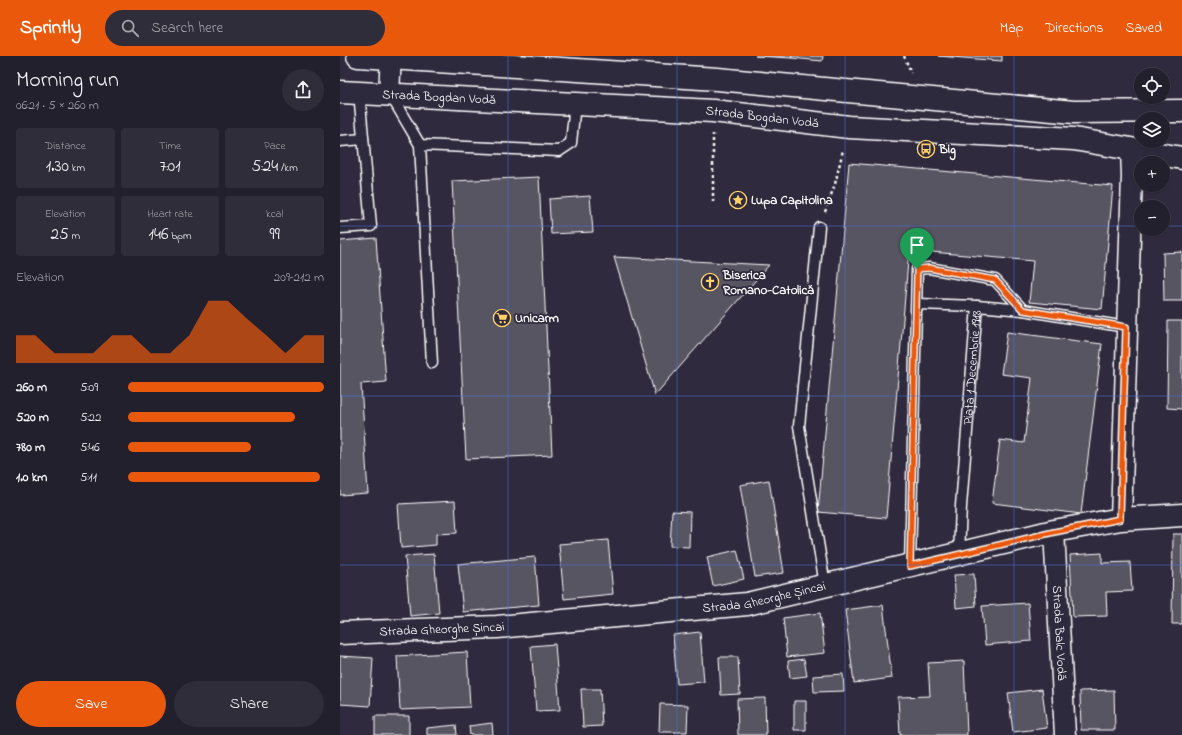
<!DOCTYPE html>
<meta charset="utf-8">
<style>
body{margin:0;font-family:"Indie Flower",sans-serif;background:#2f2d3a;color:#f1f3f6;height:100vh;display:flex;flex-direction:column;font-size:15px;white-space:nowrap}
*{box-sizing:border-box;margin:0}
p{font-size:13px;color:#a3a3aa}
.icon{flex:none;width:22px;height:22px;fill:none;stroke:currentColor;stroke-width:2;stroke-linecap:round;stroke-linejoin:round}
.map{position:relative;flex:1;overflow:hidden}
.details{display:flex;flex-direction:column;background:#23202e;width:340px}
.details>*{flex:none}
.tools{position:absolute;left:794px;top:12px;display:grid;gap:8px}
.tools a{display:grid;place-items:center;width:36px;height:36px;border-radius:50%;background:#23202e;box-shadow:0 1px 3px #0004,0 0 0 1px #403e4a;font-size:20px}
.pin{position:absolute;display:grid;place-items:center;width:34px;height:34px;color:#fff;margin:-41px -17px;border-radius:50% 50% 50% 0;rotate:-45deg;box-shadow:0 0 4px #0007}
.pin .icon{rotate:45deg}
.round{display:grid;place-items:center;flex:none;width:42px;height:42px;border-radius:21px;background:#2f2d3a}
.summary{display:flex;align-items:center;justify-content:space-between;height:68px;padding:0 16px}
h1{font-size:22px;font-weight:600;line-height:30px}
.metrics{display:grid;grid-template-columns:repeat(3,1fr);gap:6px;height:68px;padding:4px 16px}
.metrics div{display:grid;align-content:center;border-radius:4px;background:#2f2d3a;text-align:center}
.metrics b{font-size:17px;font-weight:600}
.metrics small{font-size:11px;font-weight:400}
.metrics p{font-size:11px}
.chart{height:112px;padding:8px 16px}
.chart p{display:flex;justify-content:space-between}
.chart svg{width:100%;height:72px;margin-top:4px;fill:#ea580c;opacity:.7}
.action{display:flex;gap:8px;margin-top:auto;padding:8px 16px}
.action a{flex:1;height:46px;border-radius:24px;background:#ea580c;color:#fff;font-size:16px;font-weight:600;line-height:46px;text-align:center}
.action a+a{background:#2f2d3a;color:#f1f3f6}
ul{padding:0 16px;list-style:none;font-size:13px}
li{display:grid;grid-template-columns:64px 48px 1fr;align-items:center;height:30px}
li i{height:10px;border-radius:5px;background:#ea580c}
header{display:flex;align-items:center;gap:24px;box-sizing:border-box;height:56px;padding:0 20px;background:#ea580c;color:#fff}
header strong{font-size:19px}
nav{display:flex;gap:22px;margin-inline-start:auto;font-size:14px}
.search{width:280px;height:36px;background:#2f2d3a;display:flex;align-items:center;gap:10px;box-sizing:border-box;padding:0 14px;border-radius:22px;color:#a3a3aa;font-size:15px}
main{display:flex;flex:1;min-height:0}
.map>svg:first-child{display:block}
</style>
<header>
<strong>Sprintly</strong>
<div class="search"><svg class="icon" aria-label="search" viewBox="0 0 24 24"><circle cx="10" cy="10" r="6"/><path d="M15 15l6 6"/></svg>Search here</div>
<nav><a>Map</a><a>Directions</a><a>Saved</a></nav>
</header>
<main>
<section class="details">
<div class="summary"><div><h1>Morning run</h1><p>06:21 · 5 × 260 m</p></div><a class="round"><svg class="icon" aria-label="share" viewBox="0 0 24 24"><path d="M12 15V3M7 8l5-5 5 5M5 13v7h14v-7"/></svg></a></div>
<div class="metrics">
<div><p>Distance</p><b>1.30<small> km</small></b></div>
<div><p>Time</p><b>7:01</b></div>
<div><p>Pace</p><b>5:24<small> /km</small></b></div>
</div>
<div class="metrics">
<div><p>Elevation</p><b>25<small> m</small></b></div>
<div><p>Heart rate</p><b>146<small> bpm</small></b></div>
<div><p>kcal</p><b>99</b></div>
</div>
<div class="chart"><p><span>Elevation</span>209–212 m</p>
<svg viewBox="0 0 160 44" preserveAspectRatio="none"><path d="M0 44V27L10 27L20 38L30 38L40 38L50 27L60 27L70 38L80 38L90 27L100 6L110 6L120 17L130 27L140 38L150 27L160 27V44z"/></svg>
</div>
<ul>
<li><b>260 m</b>5:09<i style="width:100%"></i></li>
<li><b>520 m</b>5:22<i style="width:85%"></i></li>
<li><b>780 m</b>5:46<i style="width:63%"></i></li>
<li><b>1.0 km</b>5:11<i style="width:98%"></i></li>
</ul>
<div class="action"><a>Save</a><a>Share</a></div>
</section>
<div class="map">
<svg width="842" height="679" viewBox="0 0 842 679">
<rect width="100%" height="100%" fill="#2f2a3d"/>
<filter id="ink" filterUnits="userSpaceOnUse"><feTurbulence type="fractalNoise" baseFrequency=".025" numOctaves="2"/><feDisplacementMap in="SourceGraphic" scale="8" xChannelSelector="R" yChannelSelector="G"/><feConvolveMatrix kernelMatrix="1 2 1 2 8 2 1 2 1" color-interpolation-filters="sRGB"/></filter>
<g filter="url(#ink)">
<path fill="#595564" stroke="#fff" d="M415 0H452L451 2Z
M452 0H483L482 5 451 2Z
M598 0H662V5Z
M509 107 773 130 762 253 689 246 693 205 569 194 546 462 478 456Z
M199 121 212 399 126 403 112 125Z
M250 140 253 176 211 178 209 143Z
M36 182 46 326 21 328 28 437 0 439V185Z
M842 196V245H824L823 197Z
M274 201 429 209 315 339Z
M828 265H842V353L827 352Z
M667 276 762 288 741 458 652 447 660 384 684 387 692 322 661 318Z
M429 424 444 517 415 521 400 429Z
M115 445 117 477 96 478V489L61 492 58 448Z
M332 455 350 456 349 491 330 490Z
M833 478H842V568H832Z
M268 484 273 538 224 543 219 488Z
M397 494 404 523 373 530 367 501Z
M762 497V507L790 506 792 535 766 536 767 560 733 561 730 499Z
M94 498 99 557 70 560 65 500Z
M195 501 199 549 123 556 118 508Z
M634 518 636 550 616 552 614 519Z
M688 547 691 585 645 589 642 550Z
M543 549 552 622 514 627 505 554Z
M480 557 485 597 447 601 443 562Z
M360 576 364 626 337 628 333 579Z
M215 588 220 654 196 655 191 590Z
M127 596 130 651 60 654 57 600Z
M0 600 33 602 30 650 0 648Z
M379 601H398L400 638 381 639Z
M464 603 467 620 450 622 448 605Z
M624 605 627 679H560L558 641 590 640 588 607Z
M503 618 504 635 474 636 473 620Z
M241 633H260L262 670 243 671Z
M702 633 707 672 673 676 668 637Z
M774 634 775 674H741L740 635Z
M425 642 426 679H398L397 643Z
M454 645H466V674H454Z
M320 648 348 649 347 676H319Z
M35 660H69V679H35Z
M152 667 153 679H130L129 670Z
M116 669 117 679H87V672Z"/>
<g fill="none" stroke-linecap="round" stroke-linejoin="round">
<defs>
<g id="lane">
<path d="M50 38 80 89 219 95 231 87 235 48"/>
<path d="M0 85 23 83"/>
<path d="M80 89 92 307"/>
<path d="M479 171 459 370 485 529"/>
<path d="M0 172 31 170 19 36"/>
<path d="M577 248 637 250"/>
<path id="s1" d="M619 498 621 450 637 250 683 254 786 271"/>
<path d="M570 510 577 213 589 212 655 224 683 254"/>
</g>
<g id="street">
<path d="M49 37 51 0"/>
<path d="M781 463 792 120 791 94"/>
<path id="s2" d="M714 475 725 679"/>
</g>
<g id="secondary">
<path id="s3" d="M0 577 157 571 407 548 714 475 781 463 842 459"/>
</g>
<g id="primary">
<path d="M18 0 377 23 734 56 842 55"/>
<path id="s4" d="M0 36 373 55 509 71 734 83 842 102"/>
</g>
</defs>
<use href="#lane" stroke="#fff" stroke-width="13"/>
<use href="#street" stroke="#fff" stroke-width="23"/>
<use href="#secondary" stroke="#fff" stroke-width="25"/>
<use href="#primary" stroke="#fff" stroke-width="25"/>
<path stroke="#fff" stroke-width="2.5" stroke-dasharray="3 3" stroke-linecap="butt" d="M564 0 571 17
M373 146V78
M485 156 495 128 503 94"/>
<use href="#lane" stroke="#2f2a3d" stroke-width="10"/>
<use href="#street" stroke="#2f2a3d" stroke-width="20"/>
<use href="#secondary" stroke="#2f2a3d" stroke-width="22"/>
<use href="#primary" stroke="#2f2a3d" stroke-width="22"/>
</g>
</g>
<g fill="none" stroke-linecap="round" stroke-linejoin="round" filter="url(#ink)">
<defs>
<path id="route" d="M589 212 655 224 683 254 786 271 780 463 714 476 570 510 577 213Z"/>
</defs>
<use href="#route" stroke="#fff" stroke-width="8"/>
<use href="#route" stroke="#ea580c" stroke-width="5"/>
</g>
<path fill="none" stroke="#4a71e0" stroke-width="1" stroke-opacity="0.55" d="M168 0V679M337 0V679M505 0V679M674 0V679M0 170H801M823 170H842M0 340H842M0 509H842"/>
<defs>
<symbol id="bus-ring" viewBox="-11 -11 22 22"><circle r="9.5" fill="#2f2a3d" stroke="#ffd166" stroke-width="1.5"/><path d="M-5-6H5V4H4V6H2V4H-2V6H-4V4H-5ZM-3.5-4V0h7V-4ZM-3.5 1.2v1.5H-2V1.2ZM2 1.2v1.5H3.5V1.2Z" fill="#ffd166"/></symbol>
<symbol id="sight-ring" viewBox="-11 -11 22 22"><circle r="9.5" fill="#2f2a3d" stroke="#ffd166" stroke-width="1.5"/><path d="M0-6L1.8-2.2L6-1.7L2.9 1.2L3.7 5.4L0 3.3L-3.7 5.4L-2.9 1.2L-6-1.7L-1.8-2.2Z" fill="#ffd166"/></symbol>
<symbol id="church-ring" viewBox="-11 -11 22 22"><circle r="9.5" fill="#2f2a3d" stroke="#ffd166" stroke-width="1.5"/><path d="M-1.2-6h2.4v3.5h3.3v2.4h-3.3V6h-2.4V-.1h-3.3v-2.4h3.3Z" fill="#ffd166"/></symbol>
<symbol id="supermarket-ring" viewBox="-11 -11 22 22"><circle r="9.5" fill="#2f2a3d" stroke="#ffd166" stroke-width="1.5"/><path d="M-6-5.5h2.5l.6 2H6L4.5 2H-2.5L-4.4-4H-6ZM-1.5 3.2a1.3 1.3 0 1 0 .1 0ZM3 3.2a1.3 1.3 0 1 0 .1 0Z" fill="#ffd166"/></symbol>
</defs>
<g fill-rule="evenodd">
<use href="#bus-ring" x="576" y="83" width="20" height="20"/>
<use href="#sight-ring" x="388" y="134" width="20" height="20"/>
<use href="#church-ring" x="360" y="216" width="20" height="20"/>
<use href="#supermarket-ring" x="152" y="252" width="20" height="20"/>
</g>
<g text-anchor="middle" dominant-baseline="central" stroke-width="3.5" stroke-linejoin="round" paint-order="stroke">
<g font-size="13" fill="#fff" stroke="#2f2a3d">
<text stroke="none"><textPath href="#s4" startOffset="99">Strada Bogdan Vodă</textPath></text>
<text stroke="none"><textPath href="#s4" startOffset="423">Strada Bogdan Vodă</textPath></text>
<text stroke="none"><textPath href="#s1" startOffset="187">Piața 1 Decembrie 1918</textPath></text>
<text stroke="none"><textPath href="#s3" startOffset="426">Strada Gheorghe Șincai</textPath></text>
<text stroke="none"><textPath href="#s3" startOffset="102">Strada Gheorghe Șincai</textPath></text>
<text stroke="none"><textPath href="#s2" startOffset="102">Strada Balc Vodă</textPath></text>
</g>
<g font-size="13" font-weight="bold" fill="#fff" stroke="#2f2a3d" text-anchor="start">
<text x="599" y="93">Big</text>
<text x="411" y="144">Lupa Capitolina</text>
<text x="383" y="219">Biserica<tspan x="383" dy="15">Romano-Catolică</tspan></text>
<text x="175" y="262">Unicarm</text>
</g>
</g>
</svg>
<div class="tools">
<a><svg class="icon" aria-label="locate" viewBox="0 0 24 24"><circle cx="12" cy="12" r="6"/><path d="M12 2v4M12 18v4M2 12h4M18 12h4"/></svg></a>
<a><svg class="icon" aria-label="layers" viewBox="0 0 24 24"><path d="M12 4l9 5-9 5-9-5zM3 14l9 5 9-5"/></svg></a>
<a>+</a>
<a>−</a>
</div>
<div class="pin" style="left:577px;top:213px;background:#1e9e55"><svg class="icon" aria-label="arrive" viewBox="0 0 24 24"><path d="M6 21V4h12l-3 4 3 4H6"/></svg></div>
</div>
</main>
